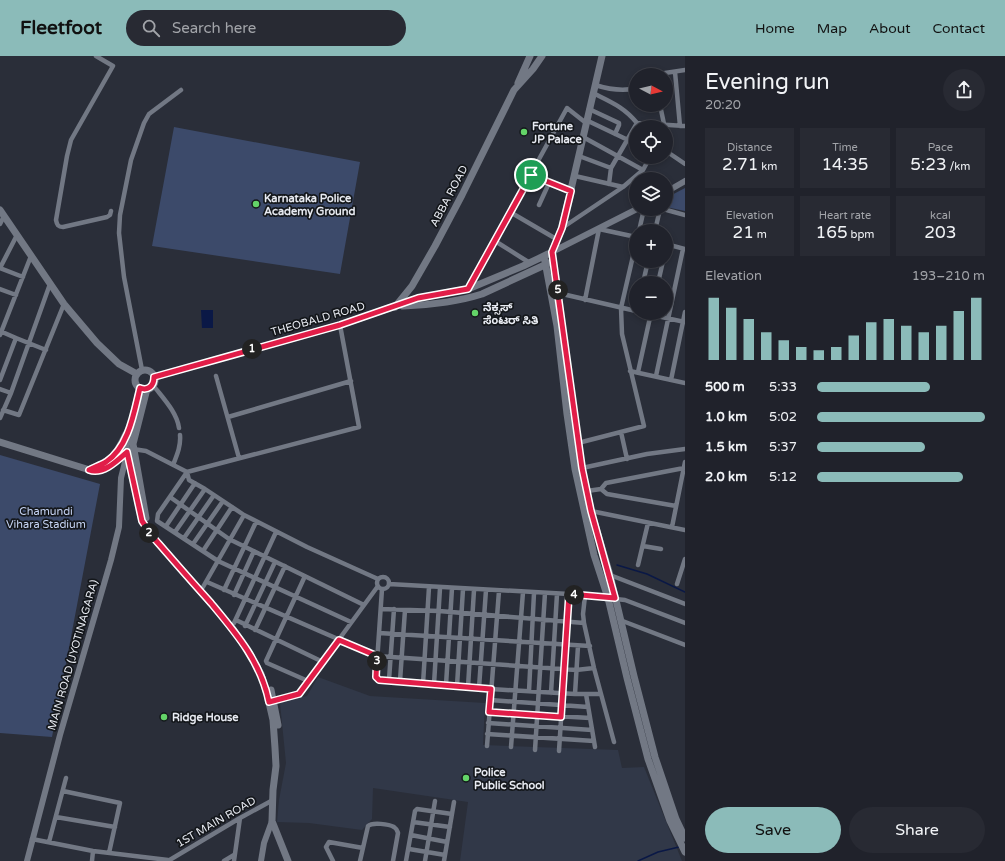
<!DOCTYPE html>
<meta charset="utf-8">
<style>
body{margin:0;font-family:"Varela Round","Noto Sans Kannada",sans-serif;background:#282a33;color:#f1f3f6;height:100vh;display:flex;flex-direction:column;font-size:15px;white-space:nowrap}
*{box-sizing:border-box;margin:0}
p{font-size:13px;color:#a2a4a9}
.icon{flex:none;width:22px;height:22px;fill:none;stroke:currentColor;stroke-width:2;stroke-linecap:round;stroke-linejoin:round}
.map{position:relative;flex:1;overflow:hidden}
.side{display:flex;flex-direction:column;background:#20222b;width:320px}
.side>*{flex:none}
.needle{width:26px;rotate:97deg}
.controls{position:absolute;left:629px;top:12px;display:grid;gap:8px}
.controls a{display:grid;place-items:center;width:44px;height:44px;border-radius:50%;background:#20222b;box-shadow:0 2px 6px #0003,0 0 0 1px #3d3f47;font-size:20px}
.pin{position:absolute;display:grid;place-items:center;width:34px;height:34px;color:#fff;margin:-17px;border:2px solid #fff;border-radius:50%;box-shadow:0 1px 4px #0007}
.km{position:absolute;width:20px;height:20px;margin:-10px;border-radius:50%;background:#222;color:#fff;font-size:11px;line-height:20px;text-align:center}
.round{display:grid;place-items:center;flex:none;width:42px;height:42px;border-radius:21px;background:#282a33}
.head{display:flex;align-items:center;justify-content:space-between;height:68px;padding:0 20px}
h1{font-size:22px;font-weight:600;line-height:30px}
.figures{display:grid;grid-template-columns:repeat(3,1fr);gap:6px;height:68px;padding:4px 20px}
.figures div{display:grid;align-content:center;border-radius:0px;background:#282a33;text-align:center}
.figures b{font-size:17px;font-weight:600}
.figures small{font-size:11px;font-weight:400}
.figures p{font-size:11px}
.chart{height:112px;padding:8px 20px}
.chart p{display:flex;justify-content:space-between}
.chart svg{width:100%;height:72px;margin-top:4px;stroke:#8bbbb9;stroke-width:6}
.action{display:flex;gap:8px;margin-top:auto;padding:8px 20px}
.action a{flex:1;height:46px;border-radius:24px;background:#8bbbb9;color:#111;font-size:16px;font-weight:600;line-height:46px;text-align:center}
.action a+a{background:#282a33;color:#f1f3f6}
ul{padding:0 20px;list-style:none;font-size:13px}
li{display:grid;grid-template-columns:64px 48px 1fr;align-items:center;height:30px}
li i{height:10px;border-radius:5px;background:#8bbbb9}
header{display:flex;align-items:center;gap:24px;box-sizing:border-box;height:56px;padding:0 20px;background:#8bbbb9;color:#111}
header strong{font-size:19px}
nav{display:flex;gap:22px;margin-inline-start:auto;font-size:14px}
.search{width:280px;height:36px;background:#282a33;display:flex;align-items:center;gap:10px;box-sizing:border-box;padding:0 14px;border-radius:22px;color:#a2a4a9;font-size:15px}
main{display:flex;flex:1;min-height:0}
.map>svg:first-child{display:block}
</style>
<header>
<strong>Fleetfoot</strong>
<div class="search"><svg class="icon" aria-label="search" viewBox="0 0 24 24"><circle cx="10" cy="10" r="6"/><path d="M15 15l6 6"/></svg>Search here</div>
<nav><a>Home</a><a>Map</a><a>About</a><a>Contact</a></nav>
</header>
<main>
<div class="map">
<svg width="685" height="805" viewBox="0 0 685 805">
<rect width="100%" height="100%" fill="#2a2e39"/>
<path fill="#313848" d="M318 621 370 640 485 647 483 689 618 694 622 712 644 711 682 805H460L468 746 373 732 372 763 362 774 309 767 277 766 279 744 286 707 280 647 307 640Z"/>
<path fill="#3c4a6a" d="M174 71 360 106 340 218 152 190Z
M685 132V155L666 151V142Z
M0 399 100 428 52 681 0 677Z"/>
<path fill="#0a1846" d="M201 254H213V272H202Z"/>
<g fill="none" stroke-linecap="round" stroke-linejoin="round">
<path stroke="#0a1846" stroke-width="1.5" d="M617 509 647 518 685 536
M638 805 658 796 679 791"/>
<path stroke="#727884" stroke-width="4.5" d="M96 0 113 10 71 84 67 100 56 164C57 169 58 171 63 171L107 161 110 159 111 155
M675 16 680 70
M662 19 665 17 685 14
M595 29C608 33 622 36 636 32
M593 37C611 46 624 51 637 67L685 70
M660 49 664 68 663 71
M589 53 619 67V69L615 78
M586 64 628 84
M583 81 643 114
M666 95 685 108
M579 100 611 112
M531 119 571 135
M575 120 623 131
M609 128 611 112 637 67
M539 149 549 127
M663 153 685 159
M510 156 558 184
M0 168 4 160
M562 172 623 131 643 114 650 101
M639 175 644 153
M655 175 660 153
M495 185 530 207
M666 188 685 193
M0 212 17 179
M0 212 23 221
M643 227 648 205
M658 227 663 205
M0 233 16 239
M468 233 567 52 586 67
M558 237 636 255
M585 244 599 173 636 181
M643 257 685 266
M340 269 359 371 187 416 158 458 157 465 218 505 351 566
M0 275 16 282
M0 279 31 200
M142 314 124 221 119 177 120 159 131 104 144 67 149 58 181 34
M630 315 685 327
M638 316 651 257
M216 320 239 402
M656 320 683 193
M0 324 16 282 46 294
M671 324 685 256
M153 329C162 341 177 356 179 372
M0 333 11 337
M3 354 19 359 64 248
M228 361 351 325
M0 362 11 337 50 228
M621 376 627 403
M578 387 644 370 622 278 621 252 636 187
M133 393 146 395 187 416 189 424 205 433 244 459 307 491 378 523
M173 409C177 399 181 390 180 379
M582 412 647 398 685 393
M587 435 601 433
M170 441 229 483 364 549
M676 450 607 438 601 433 606 427 684 412
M591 455 685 474
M166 470 195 427
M672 471 685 406
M175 476 205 433
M184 482 214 439
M193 488 223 445
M643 490 661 493
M203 495 232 451
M638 509 648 467
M610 519 685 548
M305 520 266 605 267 607 308 625
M377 527a6 6 0 1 1 12 0a6 6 0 1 1-12 0Z
M207 526 377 600 576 614 594 612
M389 528 569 538 625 544 685 567
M677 528 685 503
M203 531 244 459
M382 533 376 621 377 623 491 633 575 638H601
M224 534 256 466
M234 539 254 495
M585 540 583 558 584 567 594 612 614 686
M381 553 439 555 584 567
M236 564 323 606
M620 564 685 589
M234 567 276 476
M245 570 275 506
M255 574 285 510
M379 577 590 590
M389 624 394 553
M400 625 405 554
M423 628 429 531
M434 628 440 532
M446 629 452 532
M457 630 463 533
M468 631 474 534
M479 632 486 534
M529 635 534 537
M551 637 557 538
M575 638 578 590
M586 638 595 691
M490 644 588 651
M271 645 299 638 378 530
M489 656 590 662
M488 667 592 674
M487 678 594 685
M487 690 499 535
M511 691 523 536
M535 694 545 537
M559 695 569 538
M63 735 120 747 109 797
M56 761 115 771
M413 766 450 771
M411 779 447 786
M32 783 93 795 168 804
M49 786 66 722
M409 793 445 799
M92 805 93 795
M168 805 240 762 273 744
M224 805 234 799
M234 805 240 762
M333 805 326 791 329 786 363 792
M360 805 368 770C372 766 389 768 394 771 397 773 397 774 398 777L393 805
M406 805 415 755 417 753 452 758
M425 805 435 745
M444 805 454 746"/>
<path stroke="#727884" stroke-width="6" d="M666 136 685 125
M552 196 637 153
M27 805 60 679 111 504 119 471 121 422 127 398
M261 805 264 787 272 765"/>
<path stroke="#727884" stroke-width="7" d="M602 0 562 172 552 196 574 357 582 412 591 455 610 519 634 620 655 701 676 763 685 782
M518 27 530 0
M0 154 64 248 97 287 119 308 137 318
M544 200 557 270 567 358 575 413 594 499 608 542 627 622 648 703 670 765 685 796
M403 250C429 249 457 246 482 238L549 207
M395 251 412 230 435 190 462 139 514 34 533 13 542 0
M135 324a10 10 0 1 1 20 0a10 10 0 1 1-20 0Z
M154 321 340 269 418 242 468 233 523 210 548 198
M140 332 126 389 127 396 142 465 152 480 233 573 251 600 261 618 267 638 273 664 275 692 276 710 273 734 272 765 288 805
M0 386 93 415 105 413 129 395
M91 413C113 403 116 399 126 378
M146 462 133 388 147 333
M271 634 278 669"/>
</g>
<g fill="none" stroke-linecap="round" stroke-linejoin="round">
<defs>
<path id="route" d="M531 119 571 135 562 172 552 196 582 412 591 455 615 542 569 538 561 661 489 656 491 633 379 624 376 621 377 600 339 584 299 638 269 646C261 606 236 577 211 547 191 525 172 503 152 480L142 465 127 396C117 405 103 419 89 414 95 411 101 409 106 406 129 391 134 356 140 332 148 335 154 330 154 321L340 269 418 242 468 233Z"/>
</defs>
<use href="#route" stroke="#fff" stroke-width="8"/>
<use href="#route" stroke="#e11d48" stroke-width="5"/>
</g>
<g fill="#63d468" stroke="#14171b" stroke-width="1.5">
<circle cx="524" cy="76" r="4"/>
<circle cx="256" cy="148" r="4"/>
<circle cx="475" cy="257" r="4"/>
<circle cx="164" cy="661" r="4"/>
<circle cx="466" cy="722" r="4"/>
</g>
<g text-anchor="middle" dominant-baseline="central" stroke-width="3.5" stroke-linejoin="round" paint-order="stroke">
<g font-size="11" font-weight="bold" fill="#e8ebf2" stroke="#14171b" text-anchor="start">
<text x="532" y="70">Fortune<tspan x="532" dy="13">JP Palace</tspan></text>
<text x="264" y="142">Karnataka Police<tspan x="264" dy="13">Academy Ground</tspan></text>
<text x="483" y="251">ನೆಕ್ಸಸ್<tspan x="483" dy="13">ಸೆಂಟರ್ ಸಿತಿ</tspan></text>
<text x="172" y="661">Ridge House</text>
<text x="474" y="716">Police<tspan x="474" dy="13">Public School</tspan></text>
</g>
<g font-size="11" fill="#e8ebf2" stroke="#14171b">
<text transform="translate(449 140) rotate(-62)">ABBA ROAD</text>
<text transform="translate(318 263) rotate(-16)">THEOBALD ROAD</text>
<text transform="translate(73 599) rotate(-74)">MAIN ROAD (JYOTINAGARA)</text>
<text transform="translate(216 766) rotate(-30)">1ST MAIN ROAD</text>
</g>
<g font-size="11" fill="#c5d3f3" stroke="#14171b">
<text x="46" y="455">Chamundi<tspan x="46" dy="13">Vihara Stadium</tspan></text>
</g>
</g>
</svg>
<div class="controls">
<a><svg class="needle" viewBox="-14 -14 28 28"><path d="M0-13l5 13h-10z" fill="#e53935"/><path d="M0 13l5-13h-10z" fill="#a2a4a9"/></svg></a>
<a><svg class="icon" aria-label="locate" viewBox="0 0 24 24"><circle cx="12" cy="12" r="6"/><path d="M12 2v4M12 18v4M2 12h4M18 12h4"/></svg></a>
<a><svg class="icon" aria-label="layers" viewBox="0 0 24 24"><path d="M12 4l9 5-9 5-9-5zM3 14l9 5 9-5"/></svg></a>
<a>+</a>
<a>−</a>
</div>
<div class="pin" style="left:531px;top:119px;background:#1e9e55"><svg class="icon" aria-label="arrive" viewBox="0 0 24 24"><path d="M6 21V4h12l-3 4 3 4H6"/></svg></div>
<b class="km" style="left:252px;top:293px">1</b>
<b class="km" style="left:149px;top:477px">2</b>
<b class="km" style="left:377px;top:605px">3</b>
<b class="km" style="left:574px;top:539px">4</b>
<b class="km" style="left:558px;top:234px">5</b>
</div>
<section class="side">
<div class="head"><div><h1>Evening run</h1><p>20:20</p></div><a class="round"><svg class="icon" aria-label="share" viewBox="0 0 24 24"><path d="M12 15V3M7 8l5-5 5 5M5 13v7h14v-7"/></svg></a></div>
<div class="figures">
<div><p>Distance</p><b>2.71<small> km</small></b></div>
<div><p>Time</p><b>14:35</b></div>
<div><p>Pace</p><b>5:23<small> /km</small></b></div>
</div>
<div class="figures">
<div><p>Elevation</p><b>21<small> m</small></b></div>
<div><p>Heart rate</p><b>165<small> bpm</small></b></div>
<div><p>kcal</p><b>203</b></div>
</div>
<div class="chart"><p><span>Elevation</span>193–210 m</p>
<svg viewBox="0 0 160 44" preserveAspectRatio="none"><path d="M5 44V6M15 44V12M25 44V19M35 44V27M45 44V32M55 44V36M65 44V38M75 44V36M85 44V29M95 44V21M105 44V19M115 44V23M125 44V27M135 44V23M145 44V14M155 44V6"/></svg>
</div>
<ul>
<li><b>500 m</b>5:33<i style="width:67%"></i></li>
<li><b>1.0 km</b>5:02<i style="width:100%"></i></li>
<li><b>1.5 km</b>5:37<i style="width:64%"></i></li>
<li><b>2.0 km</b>5:12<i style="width:87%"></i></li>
</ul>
<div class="action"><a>Save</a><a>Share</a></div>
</section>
</main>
